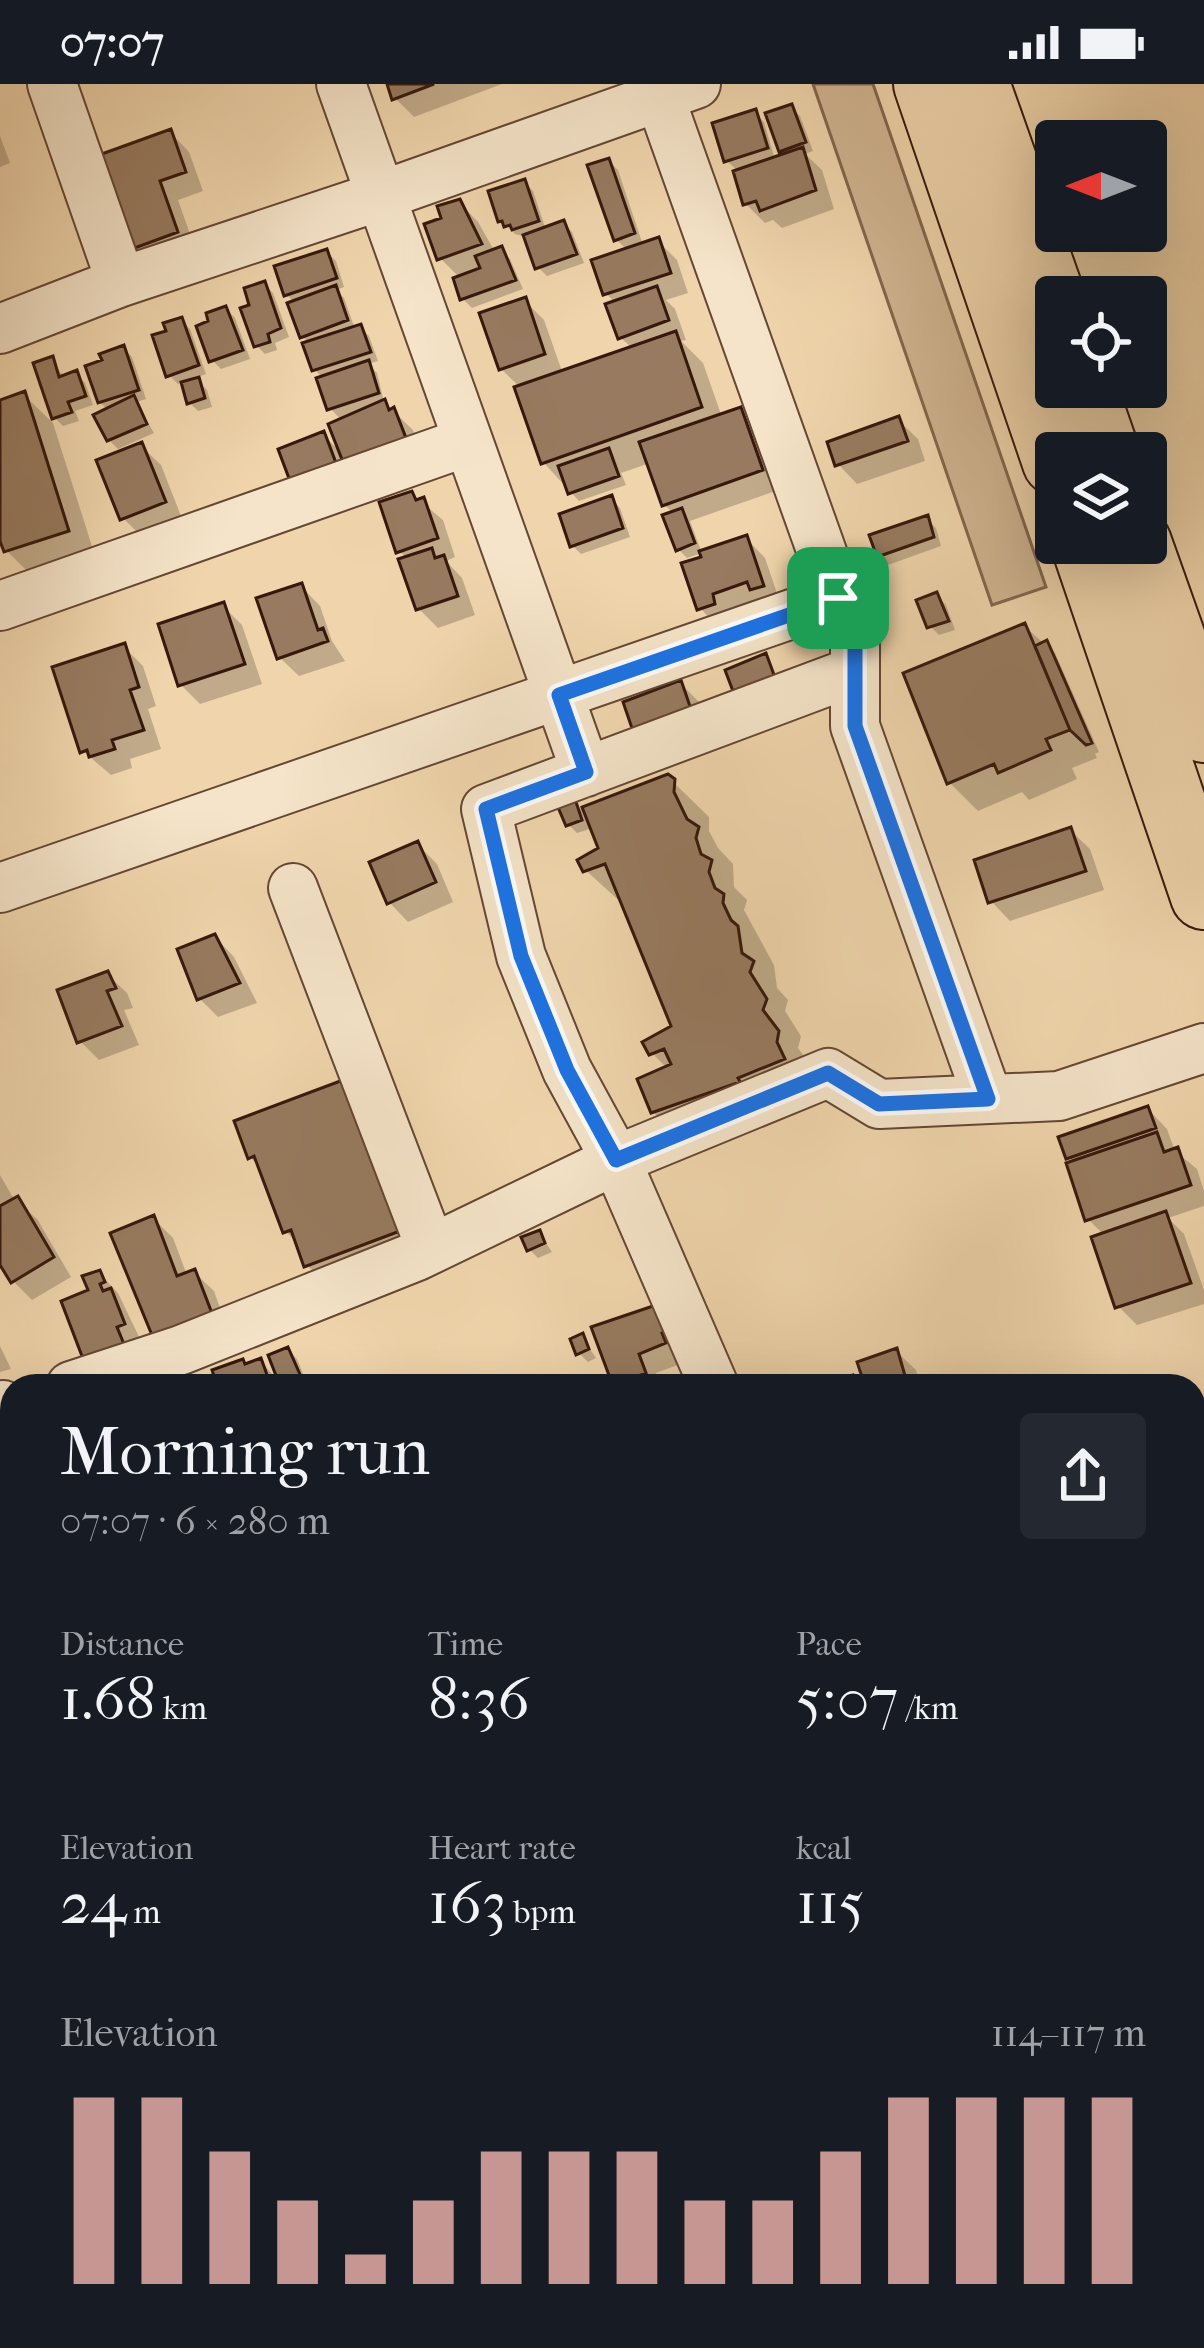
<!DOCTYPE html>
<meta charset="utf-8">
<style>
body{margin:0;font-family:"IM FELL French Canon",serif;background:#242831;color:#f1f3f6;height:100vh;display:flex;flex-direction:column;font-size:45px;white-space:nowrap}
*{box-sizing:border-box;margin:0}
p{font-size:39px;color:#9ea1a6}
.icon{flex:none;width:66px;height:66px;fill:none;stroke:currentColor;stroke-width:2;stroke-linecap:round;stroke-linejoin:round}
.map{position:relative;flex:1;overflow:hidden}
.details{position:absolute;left:0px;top:1290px;width:1206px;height:975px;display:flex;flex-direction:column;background:#171b24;border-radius:36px 36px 0 0;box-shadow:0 12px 48px #0002}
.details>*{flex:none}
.needle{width:78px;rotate:270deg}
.controls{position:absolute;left:1035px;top:36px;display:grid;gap:24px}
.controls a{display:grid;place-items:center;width:132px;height:132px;border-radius:12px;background:#171b24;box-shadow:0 12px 48px #0002;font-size:60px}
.pin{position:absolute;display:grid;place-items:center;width:102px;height:102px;color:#fff;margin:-51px;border-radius:24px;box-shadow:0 6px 18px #0006}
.round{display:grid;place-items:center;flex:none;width:126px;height:126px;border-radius:12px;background:#242831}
.headline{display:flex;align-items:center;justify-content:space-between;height:204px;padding:0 60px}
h1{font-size:66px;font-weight:600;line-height:90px}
.metrics{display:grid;grid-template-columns:repeat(3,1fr);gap:18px;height:204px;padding:12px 60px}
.metrics div{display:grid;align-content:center}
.metrics b{font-size:60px;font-weight:600}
.metrics small{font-size:33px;font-weight:400}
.metrics p{font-size:33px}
.chart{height:336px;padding:24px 60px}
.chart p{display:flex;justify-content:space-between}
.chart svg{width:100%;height:216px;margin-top:12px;stroke:#c59692;stroke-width:6}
.status{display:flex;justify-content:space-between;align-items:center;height:84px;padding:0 60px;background:#171b24;direction:ltr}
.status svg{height:33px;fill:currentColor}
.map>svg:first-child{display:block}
</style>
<div class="status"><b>07:07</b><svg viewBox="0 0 49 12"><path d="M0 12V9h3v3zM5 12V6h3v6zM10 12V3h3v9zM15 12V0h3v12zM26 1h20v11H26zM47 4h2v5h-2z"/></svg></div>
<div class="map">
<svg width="1204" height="2264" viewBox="0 0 1204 2264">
<rect width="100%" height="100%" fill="#f0d5ac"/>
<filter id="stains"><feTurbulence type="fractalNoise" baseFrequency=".00167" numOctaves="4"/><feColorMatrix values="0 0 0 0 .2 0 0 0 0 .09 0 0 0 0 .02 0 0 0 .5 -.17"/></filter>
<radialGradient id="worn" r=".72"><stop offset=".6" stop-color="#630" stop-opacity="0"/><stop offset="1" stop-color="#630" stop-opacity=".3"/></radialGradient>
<path fill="#d0b591" stroke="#83664e" stroke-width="3" d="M813 0H873L1046 503 992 521Z"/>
<path fill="#0003" d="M389 0H502L414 33 395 14Z
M791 23 800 32 813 67 805 70 822 86 834 125 782 144 773 136 765 139 746 120 739 88 726 76 755 29 764 38 775 76 787 72 781 66Z
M170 48 189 68 203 107 178 116 196 167 154 182 135 163Z
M0 52 10 79 0 83Z
M609 77 618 86 643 161 658 157 677 176 688 209 666 216 675 225 686 256 681 257 703 279 722 333 740 326 760 346 781 405 690 437 702 469 687 474 678 465 674 430 664 420 650 379 621 389 626 401 579 417 543 378 521 304 501 285 525 217 544 236 563 290 633 265 620 253 616 220 606 209 628 167 616 155Z
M524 98 533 107 546 146 563 139 572 148 584 179 547 192 538 183 527 153 515 150 501 136Z
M459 118 478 138 495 168 501 166 510 175 523 205 472 224 463 215 460 194 440 174Z
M327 168 336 177 344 203 336 206 344 214 355 245 360 243 369 252 378 277 368 280 377 289 384 318 413 346 423 373 315 422 323 351 344 371 341 336 330 324 324 295 315 286 310 260 302 252 295 219 287 211Z
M264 200 273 209 289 253 275 259 277 266 265 270 256 261 253 223Z
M226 225 235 234 250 275 221 285 212 276Z
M181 236 190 245 206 290 195 294 207 306 212 323 198 327 189 318 184 298 178 300 169 291 170 249Z
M123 264 132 273 146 315 136 318 154 349 118 365 109 356V327L100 318Z
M52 275 64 294 76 290 85 299 93 321 75 327 79 337 63 342 54 333Z
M24 311 53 339 96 475 35 495 6 466 0 447V319Z
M898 336 918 355 925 377 857 400 838 380Z
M141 362 161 381 183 437 142 453 123 434Z
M412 410 443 436 455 473 446 477 462 494 475 531 438 544 418 524 408 475 399 467Z
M611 415 620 424 630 453 581 470 572 461Z
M927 435 936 444 941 462 888 481 879 471Z
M746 454 765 474 781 521 719 544 700 524 704 475Z
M301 502 320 522 332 557 345 577 299 592 279 573Z
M937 512 946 521 955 546 939 551 930 542Z
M223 522 242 541 262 600 200 620 181 601Z
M1024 542 1055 569 1099 668 1095 670 1097 674 1072 684 1077 695 1029 716 1022 708 978 727 949 698Z
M124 563 143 582 156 622 148 625 161 665 130 675 132 684 111 691 83 667Z
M680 599 700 619 710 651H637Z
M668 693 709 733V747L718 764 733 780 734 803 747 816 744 826 774 881 777 904 788 916 785 927 801 952 798 964 814 986 689 1064 653 1028 668 985 652 969 675 943 625 822 581 782 601 765 593 744 577 749 568 740 574 718 582 726Z
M1070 746 1090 765 1104 806 1010 837 991 817Z
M417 760 437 780 453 818 408 838 389 818Z
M215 853 234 873 257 919 218 933 199 914Z
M107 890 127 909 133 924 124 926 139 961 99 976 80 957Z
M343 1000 426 1175 336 1210 307 1181 300 1161 285 1147 262 1085 251 1074Z
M1148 1025 1167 1045 1175 1067 1197 1085 1204 1107V1122L1168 1134 1184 1150 1204 1206V1220L1137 1241 1118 1222 1104 1151 1088 1135 1074 1079 1068 1073Z
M0 1091 15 1117 37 1135 71 1193 32 1216 13 1197 0 1175Z
M153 1134 173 1154 187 1191 194 1188 214 1207 230 1252 176 1273Z
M539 1149 552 1168 538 1174 529 1165Z
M99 1189 118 1209 142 1259 107 1298 92 1208Z
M661 1223 683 1279 656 1289 661 1302H618Z
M582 1253 596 1274 588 1278 579 1269Z
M0 1262 11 1285 0 1288Z
M288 1266 297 1275 308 1302H220L260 1277 281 1299Z
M896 1267 916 1286 920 1302H868Z
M5 1379 12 1385V1479L0 1483V1440L7 1437 0 1431V1381Z
M11 1662 12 1663V1830L0 1818V1666Z
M0 1875 12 1894V2051L0 2055Z
M12 2175V2253H56L63 2264H0V2179Z
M65 2253H152L156 2264H69Z
M293 2253H349L315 2264H304Z"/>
<path fill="#977a5f" stroke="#36180c" stroke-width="3" d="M387 0H434L392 16Z
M792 20 806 58 779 68 765 29Z
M756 25 768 64 724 78 712 39Z
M171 45 186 88 160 97 178 148 132 165 99 71Z
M803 63 816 106 760 127 756 117 743 121 733 87Z
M609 74 635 149 614 157 587 81Z
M525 95 539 137 512 146 510 141 504 143 502 137 498 138 488 107Z
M460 115 482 160 437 176 424 140 441 134 437 122Z
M564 136 577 170 535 185 523 151Z
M659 153 671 189 603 211 591 176Z
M502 162 516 196 460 216 453 194 480 184 475 172Z
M327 165 337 194 284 212 274 182Z
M265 197 281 244 268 250 270 258 254 263 240 224 249 221 244 204Z
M336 201 348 236 300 254 287 219Z
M657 202 669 236 618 255 605 220Z
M526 213 545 270 499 286 479 229Z
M226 222 243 266 209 278 196 242 208 237 206 229Z
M182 233 199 281 166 293 152 251 166 247 163 239Z
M361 240 371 268 312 287 302 259Z
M676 247 702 323 541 380 514 303Z
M124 261 139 306 98 319 85 282 102 276 99 270Z
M53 272 59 293 77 286 86 312 68 318 72 328 52 335 33 279Z
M369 276 379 309 327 326 316 294Z
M199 293 205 314 187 320 181 298Z
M25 307 69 447 4 468 0 457V316Z
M134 311 147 340 107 357 93 331Z
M385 315 389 326 394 323 406 354 343 378 328 340Z
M741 323 763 386 662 422 639 358Z
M899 332 908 357 835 382 827 358Z
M324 347 339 387 293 405 278 365Z
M142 358 166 418 120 436 96 376Z
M609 364 619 392 568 410 558 382Z
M412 407 416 416 424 413 438 454 396 469 379 418Z
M612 411 623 444 570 463 559 430Z
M682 424 695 459 676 467 662 431Z
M928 431 934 453 877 473 869 451Z
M747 451 764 502 750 506 747 498 713 510 715 520 697 526 681 479 701 473 699 467Z
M432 464 435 474 444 471 458 512 416 526 398 475Z
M302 499 318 546 323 544 328 557 277 575 256 514Z
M937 508 949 537 927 544 916 516Z
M224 518 245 580 178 602 158 540Z
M1025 539 1070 646 1046 655 1051 666 998 689 994 680 947 700 903 589Z
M1047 556 1092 659 1086 661 1070 646 1035 562Z
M125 559 139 603 130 606 144 646 112 656 115 665 89 673 87 666 80 669 52 583Z
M766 569 777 599 736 615 725 586Z
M681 596 693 631 635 653 623 618Z
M668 690 675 695 674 708 687 735 699 743 696 754 701 770 712 776 709 788 715 804 724 810 723 819 731 836 738 842 742 869 754 877 750 888 767 915 763 926 779 947 777 958 785 975 738 994 740 998 651 1029 637 995 671 980 664 965 649 971 642 958 671 942 605 780 583 788 577 776 598 764 582 723Z
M575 715 582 736 566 742 557 721Z
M1071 743 1086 787 988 819 974 776Z
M418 757 436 798 387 820 369 778Z
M215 850 240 899 197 916 177 865Z
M108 887 116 904 107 907 122 942 77 959 57 906Z
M343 996 400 1147 304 1183 291 1146 283 1149 254 1072 248 1075 234 1037Z
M1148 1022 1156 1044 1066 1075 1058 1053Z
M1157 1048 1164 1068 1178 1063 1191 1101 1085 1137 1066 1079Z
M18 1112 54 1173 11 1199 0 1181V1122Z
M1166 1127 1191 1199 1115 1224 1091 1153Z
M154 1131 177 1192 195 1185 213 1232 154 1256 110 1149Z
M540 1146 545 1159 527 1167 521 1153Z
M100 1186 105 1198 100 1200 103 1207 111 1204 125 1240 117 1243 126 1265 85 1280 61 1217 88 1206 82 1192Z
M662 1219 671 1245 662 1249 666 1259 639 1270 646 1289 613 1302 591 1243Z
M583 1249 589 1265 576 1271 570 1255Z
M288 1263 302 1295 280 1302 268 1271Z
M897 1264 908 1302H865L857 1278Z
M261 1274 271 1302H217L212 1286 243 1275 245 1280Z
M853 1291 857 1302H822Z
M6 1375 12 1400 0 1405V1377Z
M12 1400V1425L0 1429V1405Z
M12 1432V1468L0 1472V1436Z
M12 1549V1630L0 1607V1555Z
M11 1658 12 1699 0 1704V1663Z
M12 1711V1806L0 1811V1716Z
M0 1910 12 1946V2014L0 2018Z
M12 2172V2202L0 2206V2176Z
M5 2209 12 2229V2245L0 2250V2211Z
M12 2245V2253H48L52 2264H0V2250Z
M62 2253H141L145 2264H66Z"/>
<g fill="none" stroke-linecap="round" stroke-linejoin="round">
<defs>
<path id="street" d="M52 0 121 198
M341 0 586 688
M655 0 855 561V642L988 1015
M0 245 121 198 380 112 696 0
M0 522 466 358
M0 804 838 514
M293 804 431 1165
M71 1302 181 1266 417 1172 616 1076 828 989 879 1020 1059 1012 1204 964
M714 1302 616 1076 567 986 521 872 486 725 855 587
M3 1321 12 1344
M0 1535 12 1529
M0 1831 12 1828
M1194 2082 1204 2079
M0 2092 12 2088
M1110 2253 1114 2264
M331 2264 397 2253"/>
<path id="highway" d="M927 0 1056 378
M976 0 1056 226
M1083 303 1106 369
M1084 459 1204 812
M1138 459 1204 645"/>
</defs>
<use href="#street" stroke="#644734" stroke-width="52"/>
<use href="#highway" stroke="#36180c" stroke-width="70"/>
<use href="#street" stroke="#f5e4c9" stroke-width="48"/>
<use href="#highway" stroke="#f0d5ac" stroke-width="66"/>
</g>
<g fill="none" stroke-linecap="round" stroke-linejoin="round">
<defs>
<path id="route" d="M838 514 855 561V642L988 1015 879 1020 828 989 616 1076 567 986 521 872 486 725 586 688 559 611Z"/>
</defs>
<use href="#route" stroke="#fff" stroke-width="24"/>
<use href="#route" stroke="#1a73e8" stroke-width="15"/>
</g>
<rect width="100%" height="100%" filter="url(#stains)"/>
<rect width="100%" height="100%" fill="url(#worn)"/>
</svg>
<div class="controls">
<a><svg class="needle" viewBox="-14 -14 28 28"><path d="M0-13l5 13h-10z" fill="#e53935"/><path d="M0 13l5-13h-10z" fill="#9ea1a6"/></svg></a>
<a><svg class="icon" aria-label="locate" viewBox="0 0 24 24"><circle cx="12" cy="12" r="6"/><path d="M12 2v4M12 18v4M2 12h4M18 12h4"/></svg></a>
<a><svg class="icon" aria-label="layers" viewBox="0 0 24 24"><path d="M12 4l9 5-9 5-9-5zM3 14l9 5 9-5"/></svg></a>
</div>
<div class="pin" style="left:838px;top:514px;background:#1e9e55"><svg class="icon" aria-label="arrive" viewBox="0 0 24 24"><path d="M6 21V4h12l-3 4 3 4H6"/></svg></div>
<section class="details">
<div class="headline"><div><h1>Morning run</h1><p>07:07 · 6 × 280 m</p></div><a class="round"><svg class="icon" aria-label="share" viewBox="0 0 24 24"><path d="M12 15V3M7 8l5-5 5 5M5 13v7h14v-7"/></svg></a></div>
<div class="metrics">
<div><p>Distance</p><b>1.68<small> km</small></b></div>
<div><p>Time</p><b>8:36</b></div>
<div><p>Pace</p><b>5:07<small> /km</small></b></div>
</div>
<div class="metrics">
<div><p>Elevation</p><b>24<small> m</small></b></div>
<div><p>Heart rate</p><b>163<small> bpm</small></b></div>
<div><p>kcal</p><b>115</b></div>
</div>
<div class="chart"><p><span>Elevation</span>114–117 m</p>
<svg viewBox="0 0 160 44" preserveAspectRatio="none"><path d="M5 44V6M15 44V6M25 44V17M35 44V27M45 44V38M55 44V27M65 44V17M75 44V17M85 44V17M95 44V27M105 44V27M115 44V17M125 44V6M135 44V6M145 44V6M155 44V6"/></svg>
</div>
</section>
</div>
